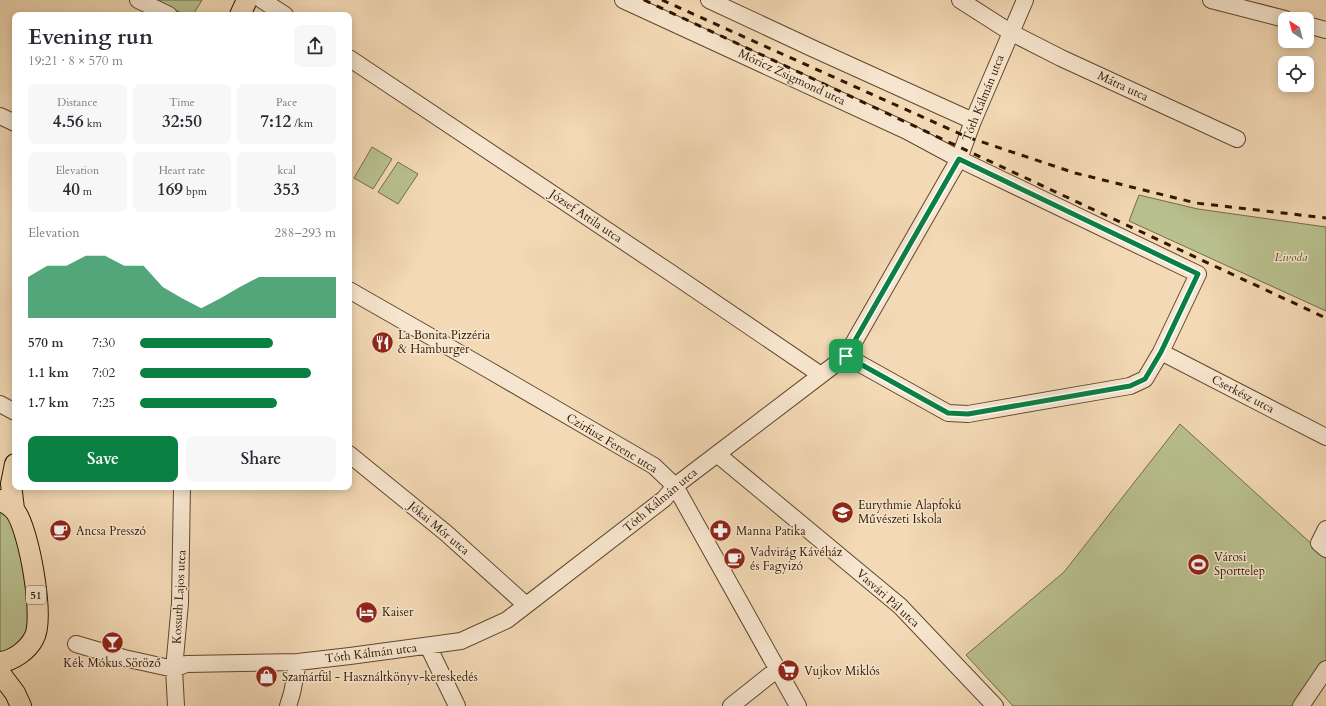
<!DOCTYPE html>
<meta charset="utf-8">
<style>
body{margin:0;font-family:Cardo,serif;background:#f7f7f7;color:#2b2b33;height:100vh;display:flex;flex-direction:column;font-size:15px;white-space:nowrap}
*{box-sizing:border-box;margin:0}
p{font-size:13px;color:#7c7c81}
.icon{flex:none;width:22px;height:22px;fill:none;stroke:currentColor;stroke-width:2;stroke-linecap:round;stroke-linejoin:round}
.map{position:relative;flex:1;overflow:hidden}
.sheet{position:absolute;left:12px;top:12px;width:340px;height:478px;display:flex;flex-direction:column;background:#fff;border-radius:8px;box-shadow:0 2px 10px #0003}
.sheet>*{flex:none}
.needle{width:26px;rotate:324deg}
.fabs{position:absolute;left:1278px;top:12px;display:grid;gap:8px}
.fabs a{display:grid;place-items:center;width:36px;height:36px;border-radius:8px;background:#fff;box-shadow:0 2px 10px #0003;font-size:20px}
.pin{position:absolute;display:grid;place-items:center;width:34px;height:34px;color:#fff;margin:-17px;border-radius:8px;box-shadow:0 2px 6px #0006}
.round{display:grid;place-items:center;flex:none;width:42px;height:42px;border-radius:8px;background:#f7f7f7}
.head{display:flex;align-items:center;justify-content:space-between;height:68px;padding:0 16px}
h1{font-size:22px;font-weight:700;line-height:30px}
.figures{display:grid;grid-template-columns:repeat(3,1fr);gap:6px;height:68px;padding:4px 16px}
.figures div{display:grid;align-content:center;border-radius:8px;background:#f7f7f7;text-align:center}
.figures b{font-size:17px;font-weight:700}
.figures small{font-size:11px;font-weight:400}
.figures p{font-size:11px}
.chart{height:112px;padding:8px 16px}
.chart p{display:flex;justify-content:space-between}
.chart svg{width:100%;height:72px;margin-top:4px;fill:#0b8043;opacity:.7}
.action{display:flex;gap:8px;margin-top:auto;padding:8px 16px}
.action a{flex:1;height:46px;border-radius:8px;background:#0b8043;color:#fff;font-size:16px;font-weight:700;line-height:46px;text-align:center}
.action a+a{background:#f7f7f7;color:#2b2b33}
ul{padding:0 16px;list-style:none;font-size:13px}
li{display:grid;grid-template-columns:64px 48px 1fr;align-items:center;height:30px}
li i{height:10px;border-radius:5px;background:#0b8043}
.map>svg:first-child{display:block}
</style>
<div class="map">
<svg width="1326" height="706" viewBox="0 0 1326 706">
<rect width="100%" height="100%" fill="#f3d9b5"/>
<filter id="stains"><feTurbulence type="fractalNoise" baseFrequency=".005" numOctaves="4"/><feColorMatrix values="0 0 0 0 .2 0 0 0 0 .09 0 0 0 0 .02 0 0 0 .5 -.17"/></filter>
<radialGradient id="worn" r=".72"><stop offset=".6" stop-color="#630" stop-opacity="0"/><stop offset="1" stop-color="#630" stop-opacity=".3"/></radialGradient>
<path fill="#b9c08f" stroke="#746c48" d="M154 0H202L193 15H186Z
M372 147 392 159 373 189 354 178Z
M398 162 418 174 398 204 378 192Z
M1139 195 1198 209 1326 227V311L1129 221Z
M1180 424 1326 557V662L1296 706H1013L966 655 1064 572Z
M0 505 18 528 31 619 21 645 0 655Z"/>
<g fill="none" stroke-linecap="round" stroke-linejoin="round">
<defs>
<path id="minor" d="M138 0 169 15
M262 0 285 15
M623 0 907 131 959 159 1198 274 1161 352 1145 379 1130 386 968 414 948 413 846 356
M709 0 814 49 973 121
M960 0 1010 32 1061 58 1237 139
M1211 0 1285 19
M1307 25 1326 30
M349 58 671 273 821 375
M0 116 15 123
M349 290 489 370 654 466 675 486 798 706
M1161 352 1326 437
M0 404 15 412
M349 454 446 533 526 605
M717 454 900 606 995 706
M1326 529 1319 543 1326 549
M76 644 124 658 174 669 186 664 298 662 350 656 461 641 507 620 664 499 675 486 846 356 959 159 973 121 1025 0
M428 646 457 706
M176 706 174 669 180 603 182 487
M288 706 292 693 298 662
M731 706 770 675 777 671
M1301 706 1326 669"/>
<path id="major" d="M240 15 247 0
M0 500C5 503 11 506 15 511 29 529 45 619 34 638 28 650 13 661 0 662
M14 509 11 484 15 464
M0 673 15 693 21 706"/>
</defs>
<use href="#minor" stroke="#61482d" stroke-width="18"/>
<use href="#major" stroke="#301700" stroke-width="22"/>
<use href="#minor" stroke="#f7e6cf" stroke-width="16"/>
<use href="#major" stroke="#f3d9b5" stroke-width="20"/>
<path stroke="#301700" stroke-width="3" stroke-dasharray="7 7" stroke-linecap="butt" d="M644 0 1326 318
M662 0 967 137 1075 173 1196 203 1326 218"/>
</g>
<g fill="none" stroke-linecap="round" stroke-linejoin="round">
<defs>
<path id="route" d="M959 159 1198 274 1161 352 1145 379 1130 386 968 414 948 413 846 356Z"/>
</defs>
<use href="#route" stroke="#fff" stroke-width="8"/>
<use href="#route" stroke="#0b8043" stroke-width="5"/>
</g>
<defs>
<symbol id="restaurant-disc" viewBox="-11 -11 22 22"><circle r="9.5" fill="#8f2418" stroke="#f7e6cf"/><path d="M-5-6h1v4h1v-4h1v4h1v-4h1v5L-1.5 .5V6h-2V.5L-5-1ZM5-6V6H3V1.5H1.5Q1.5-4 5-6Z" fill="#fff"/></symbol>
<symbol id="school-disc" viewBox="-11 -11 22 22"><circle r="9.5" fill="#8f2418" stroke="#f7e6cf"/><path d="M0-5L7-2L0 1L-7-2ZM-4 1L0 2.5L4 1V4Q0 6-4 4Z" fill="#fff"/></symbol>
<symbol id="cafe-disc" viewBox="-11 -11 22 22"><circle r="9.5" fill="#8f2418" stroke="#f7e6cf"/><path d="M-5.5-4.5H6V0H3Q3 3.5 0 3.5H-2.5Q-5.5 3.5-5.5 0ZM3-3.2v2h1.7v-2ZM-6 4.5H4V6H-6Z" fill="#fff"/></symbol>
<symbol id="pharmacy-disc" viewBox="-11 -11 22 22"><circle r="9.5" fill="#8f2418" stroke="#f7e6cf"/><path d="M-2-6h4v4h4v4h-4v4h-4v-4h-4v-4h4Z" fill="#fff"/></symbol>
<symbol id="stadium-disc" viewBox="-11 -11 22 22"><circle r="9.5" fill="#8f2418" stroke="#f7e6cf"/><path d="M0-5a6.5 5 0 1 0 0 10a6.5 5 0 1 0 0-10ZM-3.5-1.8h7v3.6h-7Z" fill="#fff"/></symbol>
<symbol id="hotel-disc" viewBox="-11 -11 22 22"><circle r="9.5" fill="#8f2418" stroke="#f7e6cf"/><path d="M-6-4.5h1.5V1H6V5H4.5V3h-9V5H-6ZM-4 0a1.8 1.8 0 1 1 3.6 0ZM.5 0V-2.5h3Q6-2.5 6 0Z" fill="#fff"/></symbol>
<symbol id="bar-disc" viewBox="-11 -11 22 22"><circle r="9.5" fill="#8f2418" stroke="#f7e6cf"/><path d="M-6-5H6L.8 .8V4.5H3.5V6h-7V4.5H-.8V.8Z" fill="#fff"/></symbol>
<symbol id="supermarket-disc" viewBox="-11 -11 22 22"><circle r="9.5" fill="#8f2418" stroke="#f7e6cf"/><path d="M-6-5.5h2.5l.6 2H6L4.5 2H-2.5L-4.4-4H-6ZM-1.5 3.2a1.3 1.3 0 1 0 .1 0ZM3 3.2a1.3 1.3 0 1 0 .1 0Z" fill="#fff"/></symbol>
<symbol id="shop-disc" viewBox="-11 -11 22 22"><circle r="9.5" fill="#8f2418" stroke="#f7e6cf"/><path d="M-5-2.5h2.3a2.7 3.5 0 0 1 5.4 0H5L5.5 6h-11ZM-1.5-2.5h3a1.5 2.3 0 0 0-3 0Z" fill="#fff"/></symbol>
</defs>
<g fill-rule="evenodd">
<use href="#restaurant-disc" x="370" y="330" width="25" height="25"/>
<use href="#school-disc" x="830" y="500" width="25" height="25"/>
<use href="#cafe-disc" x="48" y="518" width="25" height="25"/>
<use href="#pharmacy-disc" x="708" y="518" width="25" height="25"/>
<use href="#cafe-disc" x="722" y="546" width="25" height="25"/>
<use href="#stadium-disc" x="1186" y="552" width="25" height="25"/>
<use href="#hotel-disc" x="354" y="600" width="25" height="25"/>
<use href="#bar-disc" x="100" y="630" width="25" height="25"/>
<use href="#supermarket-disc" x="776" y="658" width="25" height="25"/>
<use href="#shop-disc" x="254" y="664" width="25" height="25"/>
</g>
<g text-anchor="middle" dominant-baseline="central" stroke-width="3" stroke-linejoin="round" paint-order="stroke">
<rect fill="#f7e6cf" stroke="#6c553e" stroke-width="1" x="26" y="586" width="20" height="18" rx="3"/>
<g font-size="11" font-weight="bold" fill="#301700">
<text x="36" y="595">51</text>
</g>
<g font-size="12" fill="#301700" stroke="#f7e6cf">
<text transform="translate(792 77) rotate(25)">Móricz Zsigmond utca</text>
<text transform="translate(1123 86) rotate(25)">Mátra utca</text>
<text transform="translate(983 98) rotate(-68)">Tóth Kálmán utca</text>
<text transform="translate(586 216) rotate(34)">József Attila utca</text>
<text transform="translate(1243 394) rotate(27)">Cserkész utca</text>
<text transform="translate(612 443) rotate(31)">Czirfusz Ferenc utca</text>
<text transform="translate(660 500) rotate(-40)">Tóth Kálmán utca</text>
<text transform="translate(439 528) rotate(40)">Jókai Mór utca</text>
<text transform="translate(179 597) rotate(-87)">Kossuth Lajos utca</text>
<text transform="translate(888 598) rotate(42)">Vasvári Pál utca</text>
<text transform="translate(371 653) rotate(-7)">Tóth Kálmán utca</text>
</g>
<g font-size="12" font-style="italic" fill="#594a2b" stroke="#f7e6cf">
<text x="1291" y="257">Livoda</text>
</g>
<g font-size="12" fill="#301700" stroke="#f7e6cf" text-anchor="start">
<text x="398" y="335">La Bonita Pizzéria<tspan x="398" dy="14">&amp; Hamburger</tspan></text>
<text x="858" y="505">Eurythmie Alapfokú<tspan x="858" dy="14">Művészeti Iskola</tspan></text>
<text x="76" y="531">Ancsa Presszó</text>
<text x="736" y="531">Manna Patika</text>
<text x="750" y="552">Vadvirág Kávéház<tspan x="750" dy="14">és Fagyizó</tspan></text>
<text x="1214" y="557">Városi<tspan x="1214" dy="14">Sporttelep</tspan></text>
<text x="382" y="612">Kaiser</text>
<text x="112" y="663" text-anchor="middle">Kék Mókus Söröző</text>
<text x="804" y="671">Vujkov Miklós</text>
<text x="282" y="677">Szamárfül - Használtkönyv-kereskedés</text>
</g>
</g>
<rect width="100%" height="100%" filter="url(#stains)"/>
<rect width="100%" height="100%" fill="url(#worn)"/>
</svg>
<div class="fabs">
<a><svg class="needle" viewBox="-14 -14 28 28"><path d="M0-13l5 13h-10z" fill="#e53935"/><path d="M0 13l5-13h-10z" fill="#7c7c81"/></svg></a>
<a><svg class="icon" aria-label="locate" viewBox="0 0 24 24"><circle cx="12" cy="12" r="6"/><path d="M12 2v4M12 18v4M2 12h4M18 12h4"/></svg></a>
</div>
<div class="pin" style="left:846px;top:356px;background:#1e9e55"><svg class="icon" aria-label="arrive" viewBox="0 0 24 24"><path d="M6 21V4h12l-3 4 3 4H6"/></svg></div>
<section class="sheet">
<div class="head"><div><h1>Evening run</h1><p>19:21 · 8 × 570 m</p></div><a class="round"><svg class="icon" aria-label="share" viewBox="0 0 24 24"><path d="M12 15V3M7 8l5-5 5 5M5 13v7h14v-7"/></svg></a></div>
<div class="figures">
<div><p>Distance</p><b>4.56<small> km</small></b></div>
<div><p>Time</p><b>32:50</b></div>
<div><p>Pace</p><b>7:12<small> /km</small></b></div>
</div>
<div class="figures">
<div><p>Elevation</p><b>40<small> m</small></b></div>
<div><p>Heart rate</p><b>169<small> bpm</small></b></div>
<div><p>kcal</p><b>353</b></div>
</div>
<div class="chart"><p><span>Elevation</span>288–293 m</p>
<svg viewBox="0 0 160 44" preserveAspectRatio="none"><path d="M0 44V19L10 12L20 12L30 6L40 6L50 12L60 12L70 25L80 32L90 38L100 32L110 25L120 19L130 19L140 19L150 19L160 19V44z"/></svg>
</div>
<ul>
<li><b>570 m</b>7:30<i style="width:68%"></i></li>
<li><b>1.1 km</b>7:02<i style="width:87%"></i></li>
<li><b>1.7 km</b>7:25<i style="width:70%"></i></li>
</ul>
<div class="action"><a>Save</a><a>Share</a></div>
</section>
</div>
